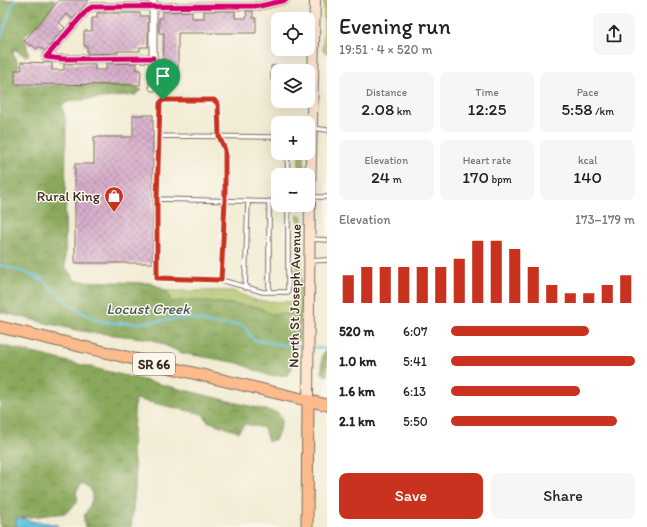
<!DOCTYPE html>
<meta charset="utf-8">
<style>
body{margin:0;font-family:Itim,sans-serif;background:#f6f6f6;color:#222;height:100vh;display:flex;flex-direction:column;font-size:15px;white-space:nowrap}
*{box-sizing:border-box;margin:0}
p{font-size:13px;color:#767676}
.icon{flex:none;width:22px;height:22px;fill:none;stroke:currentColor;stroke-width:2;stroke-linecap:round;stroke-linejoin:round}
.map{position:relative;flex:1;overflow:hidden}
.drawer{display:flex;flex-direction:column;background:#fff;width:320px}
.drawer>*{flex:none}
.tools{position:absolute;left:271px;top:12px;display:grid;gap:8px}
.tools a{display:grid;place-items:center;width:44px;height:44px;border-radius:8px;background:#fff;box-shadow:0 4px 16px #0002;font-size:20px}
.pin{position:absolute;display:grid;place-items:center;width:34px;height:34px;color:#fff;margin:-41px -17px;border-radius:50% 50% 50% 0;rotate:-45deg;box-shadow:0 0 4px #0007}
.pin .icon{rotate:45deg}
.round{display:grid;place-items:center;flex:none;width:42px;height:42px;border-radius:8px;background:#f6f6f6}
.summary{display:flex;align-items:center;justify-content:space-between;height:68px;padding:0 12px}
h1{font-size:22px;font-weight:600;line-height:30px}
.metrics{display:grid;grid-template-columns:repeat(3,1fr);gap:6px;height:68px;padding:4px 12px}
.metrics div{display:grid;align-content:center;border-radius:8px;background:#f6f6f6;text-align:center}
.metrics b{font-size:17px;font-weight:600}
.metrics small{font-size:11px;font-weight:400}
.metrics p{font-size:11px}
.chart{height:112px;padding:8px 12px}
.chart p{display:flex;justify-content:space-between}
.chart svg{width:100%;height:72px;margin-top:4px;stroke:#c8321e;stroke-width:6}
.primary-button{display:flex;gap:8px;margin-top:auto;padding:8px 12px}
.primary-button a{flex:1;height:46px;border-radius:8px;background:#c8321e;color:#fff;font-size:16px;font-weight:600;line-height:46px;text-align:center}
.primary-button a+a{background:#f6f6f6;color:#222}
ul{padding:0 12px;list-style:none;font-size:13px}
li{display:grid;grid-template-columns:64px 48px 1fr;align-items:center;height:30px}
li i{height:10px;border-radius:5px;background:#c8321e}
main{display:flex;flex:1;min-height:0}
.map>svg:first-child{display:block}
</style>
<main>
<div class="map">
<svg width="327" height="527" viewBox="0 0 327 527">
<defs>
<pattern id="forest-crowns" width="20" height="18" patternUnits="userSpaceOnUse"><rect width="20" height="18" fill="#89a85c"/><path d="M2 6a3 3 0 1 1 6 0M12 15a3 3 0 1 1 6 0" fill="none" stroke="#71894b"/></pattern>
<pattern id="water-ripples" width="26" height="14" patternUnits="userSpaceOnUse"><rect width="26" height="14" fill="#65c5e3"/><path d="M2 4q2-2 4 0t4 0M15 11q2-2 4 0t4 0" fill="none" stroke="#59a9c2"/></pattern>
<pattern id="building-cross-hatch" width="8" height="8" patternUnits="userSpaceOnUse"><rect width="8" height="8" fill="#d7adcb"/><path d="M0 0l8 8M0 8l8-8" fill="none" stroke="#b08da4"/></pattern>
</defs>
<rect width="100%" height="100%" fill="#fbf7ec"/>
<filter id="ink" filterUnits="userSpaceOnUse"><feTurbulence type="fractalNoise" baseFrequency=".025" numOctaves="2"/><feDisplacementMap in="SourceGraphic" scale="8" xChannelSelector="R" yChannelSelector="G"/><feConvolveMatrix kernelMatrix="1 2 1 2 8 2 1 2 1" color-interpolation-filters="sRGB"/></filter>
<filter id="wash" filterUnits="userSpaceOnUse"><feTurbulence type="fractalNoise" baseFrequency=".012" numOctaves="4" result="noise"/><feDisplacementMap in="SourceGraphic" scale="16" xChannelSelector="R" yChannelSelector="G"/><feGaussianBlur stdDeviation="0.9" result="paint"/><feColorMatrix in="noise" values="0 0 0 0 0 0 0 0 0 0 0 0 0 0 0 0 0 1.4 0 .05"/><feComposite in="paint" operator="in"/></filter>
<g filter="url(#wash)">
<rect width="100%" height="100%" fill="#f2ecd4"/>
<path fill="#acc267" stroke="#747642" d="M324 0H327V54L323 50Z
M299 153H304V175H299Z
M298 215 302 216 301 313 271 314 258 307 191 300 170 302 167 291H233L257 301 296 302Z"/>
<path fill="url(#forest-crowns)" stroke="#62693d" d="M0 0H55L49 15 24 36 29 55 25 56 16 50 12 51 19 64 16 82 19 85 130 86 142 90 135 95 70 101 62 105 66 122 65 267 76 281 151 283 167 291 171 302 191 300 230 304 258 307 271 314 301 313 298 340 292 347C295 360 295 364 288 375L270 376 238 363 182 353 151 339 80 331 0 312Z
M0 345 278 413 282 421 276 439 268 442 264 428 245 424 238 432 207 421 203 414 135 399 132 453C139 474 133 505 131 527H85C84 524 84 520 84 517 88 506 96 500 90 488L82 484 76 492 78 500 76 504 66 513 22 518 16 527H0Z
M324 352H327V376L322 373V356Z"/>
<path fill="url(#water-ripples)" stroke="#507880" d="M22 518 35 522 48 523 57 525 58 527H16L17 519Z"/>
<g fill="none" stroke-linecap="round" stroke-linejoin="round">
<path stroke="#65c5e3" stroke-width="2" d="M0 41 12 5 16 0
M0 265 21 271 41 279 78 310 97 320 116 323H137L190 318 213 324 242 325 246 328 250 335 254 340 284 345 305 346
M312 347 327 349"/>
</g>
<g id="blocks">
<path fill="url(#building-cross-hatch)" d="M59 0H89L73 19 66 14 59 22 65 28 45 51 39 46 37 49 32 45 31 46 24 41Z
M192 11V18H204V11H235V18H247L246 11H253V18H256V33H178V85H163L164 33H159V18H162V12Z
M97 13H140V16H148V47H140V51H118V53L87 54V46H84V31H92V18H97Z
M21 62 52 63V70H64V64H95V70H106V64L137 63V70H141L140 85 15 84V70H22Z
M271 66H278V81L271 80Z
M133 115H153V263H75V164H94V137H133Z"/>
</g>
</g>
<g filter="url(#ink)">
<use href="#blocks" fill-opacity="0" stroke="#7b6e5e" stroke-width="1"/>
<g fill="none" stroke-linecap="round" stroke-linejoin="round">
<defs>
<path id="service" d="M163 99 214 100 218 104 219 136 225 151V201L221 280 157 278V199L160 103Z
M313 128 327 130
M159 136 278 137
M287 153 288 175
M312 197H327
M157 199 278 202
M311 239 327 240
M310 261 327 260
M221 280 263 292H288V205
M245 288 248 201
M269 292V201"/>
<path id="minor" d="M153 0V87
M153 58 62 59 46 57 87 10 92 7 260 6 286 0"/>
<path id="secondary" d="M308 400 310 197 315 0"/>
<path id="primary" d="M0 327 327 405
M307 527 308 400"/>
</defs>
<use href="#service" stroke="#7b6e5e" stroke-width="5.5"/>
<use href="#minor" stroke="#7b6e5e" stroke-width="9"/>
<use href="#secondary" stroke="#7b6e5e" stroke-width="12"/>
<use href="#primary" stroke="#7b6e5e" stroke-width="13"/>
<use href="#service" stroke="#fff" stroke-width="3.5"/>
<use href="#minor" stroke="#fff" stroke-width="7"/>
<use href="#secondary" stroke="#fde4d1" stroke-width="10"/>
<use href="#primary" stroke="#fbbb8d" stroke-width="11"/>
<defs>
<path id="cycleway" d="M153 58 62 59 46 57 87 10 92 7 260 6 286 0"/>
</defs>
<use href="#cycleway" stroke="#fbf7ec" stroke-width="8"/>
<use href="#cycleway" stroke="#d6006c" stroke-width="5"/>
</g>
</g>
<g fill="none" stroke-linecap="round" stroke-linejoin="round" filter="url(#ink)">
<defs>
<path id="route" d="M163 100H214L218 104 219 136 225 150V201L221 280 157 278V199L160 103Z"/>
</defs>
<use href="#route" stroke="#fff" stroke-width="8"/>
<use href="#route" stroke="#c8321e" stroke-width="5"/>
</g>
<defs>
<symbol id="shop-pin" viewBox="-11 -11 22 30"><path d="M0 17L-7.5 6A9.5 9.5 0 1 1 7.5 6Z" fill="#c8321e" stroke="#fbf7ec"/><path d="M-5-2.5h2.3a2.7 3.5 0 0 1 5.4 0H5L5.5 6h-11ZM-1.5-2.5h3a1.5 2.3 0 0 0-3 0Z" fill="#fff"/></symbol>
</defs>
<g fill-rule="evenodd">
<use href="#shop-pin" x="103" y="185" width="22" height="30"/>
</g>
<g text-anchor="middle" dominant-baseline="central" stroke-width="3" stroke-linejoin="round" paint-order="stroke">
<rect fill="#fbf7ec" stroke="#75685c" stroke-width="1" x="133" y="353" width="42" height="22" rx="3"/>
<g font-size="13" font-weight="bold" fill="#3b2a1e">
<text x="154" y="364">SR 66</text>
</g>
<g font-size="14" fill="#3b2a1e" stroke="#fbf7ec" text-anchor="end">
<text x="100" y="196">Rural King</text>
</g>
<g font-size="14" fill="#3b2a1e" stroke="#fbf7ec">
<text transform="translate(295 296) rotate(-89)">North St Joseph Avenue</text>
</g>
<g font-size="15" font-style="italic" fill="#485859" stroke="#fbf7ec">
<text x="148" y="309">Locust Creek</text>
</g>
</g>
</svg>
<div class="tools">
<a><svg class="icon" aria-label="locate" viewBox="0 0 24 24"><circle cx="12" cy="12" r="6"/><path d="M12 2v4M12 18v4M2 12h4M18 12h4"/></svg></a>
<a><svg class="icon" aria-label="layers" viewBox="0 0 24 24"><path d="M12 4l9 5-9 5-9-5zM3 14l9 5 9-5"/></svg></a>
<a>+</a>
<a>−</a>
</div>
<div class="pin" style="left:163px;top:100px;background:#1e9e55"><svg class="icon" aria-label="arrive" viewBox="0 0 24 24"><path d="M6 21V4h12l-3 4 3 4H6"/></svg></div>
</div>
<section class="drawer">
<div class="summary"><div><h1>Evening run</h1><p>19:51 · 4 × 520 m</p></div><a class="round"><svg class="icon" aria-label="share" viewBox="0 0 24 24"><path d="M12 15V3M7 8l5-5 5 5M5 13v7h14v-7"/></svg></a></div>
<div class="metrics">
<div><p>Distance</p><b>2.08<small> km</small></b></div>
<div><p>Time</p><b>12:25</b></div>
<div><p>Pace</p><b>5:58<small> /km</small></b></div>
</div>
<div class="metrics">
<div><p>Elevation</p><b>24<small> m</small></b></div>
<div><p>Heart rate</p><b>170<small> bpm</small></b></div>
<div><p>kcal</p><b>140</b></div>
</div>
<div class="chart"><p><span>Elevation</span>173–179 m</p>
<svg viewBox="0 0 160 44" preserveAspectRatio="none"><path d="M5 44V27M15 44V22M25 44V22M35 44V22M45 44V22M55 44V22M65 44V17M75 44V6M85 44V6M95 44V11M105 44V22M115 44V33M125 44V38M135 44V38M145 44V33M155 44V27"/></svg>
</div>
<ul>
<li><b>520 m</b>6:07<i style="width:75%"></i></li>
<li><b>1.0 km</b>5:41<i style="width:100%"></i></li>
<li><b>1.6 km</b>6:13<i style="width:70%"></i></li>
<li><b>2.1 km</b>5:50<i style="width:90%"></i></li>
</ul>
<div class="primary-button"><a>Save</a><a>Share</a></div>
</section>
</main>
